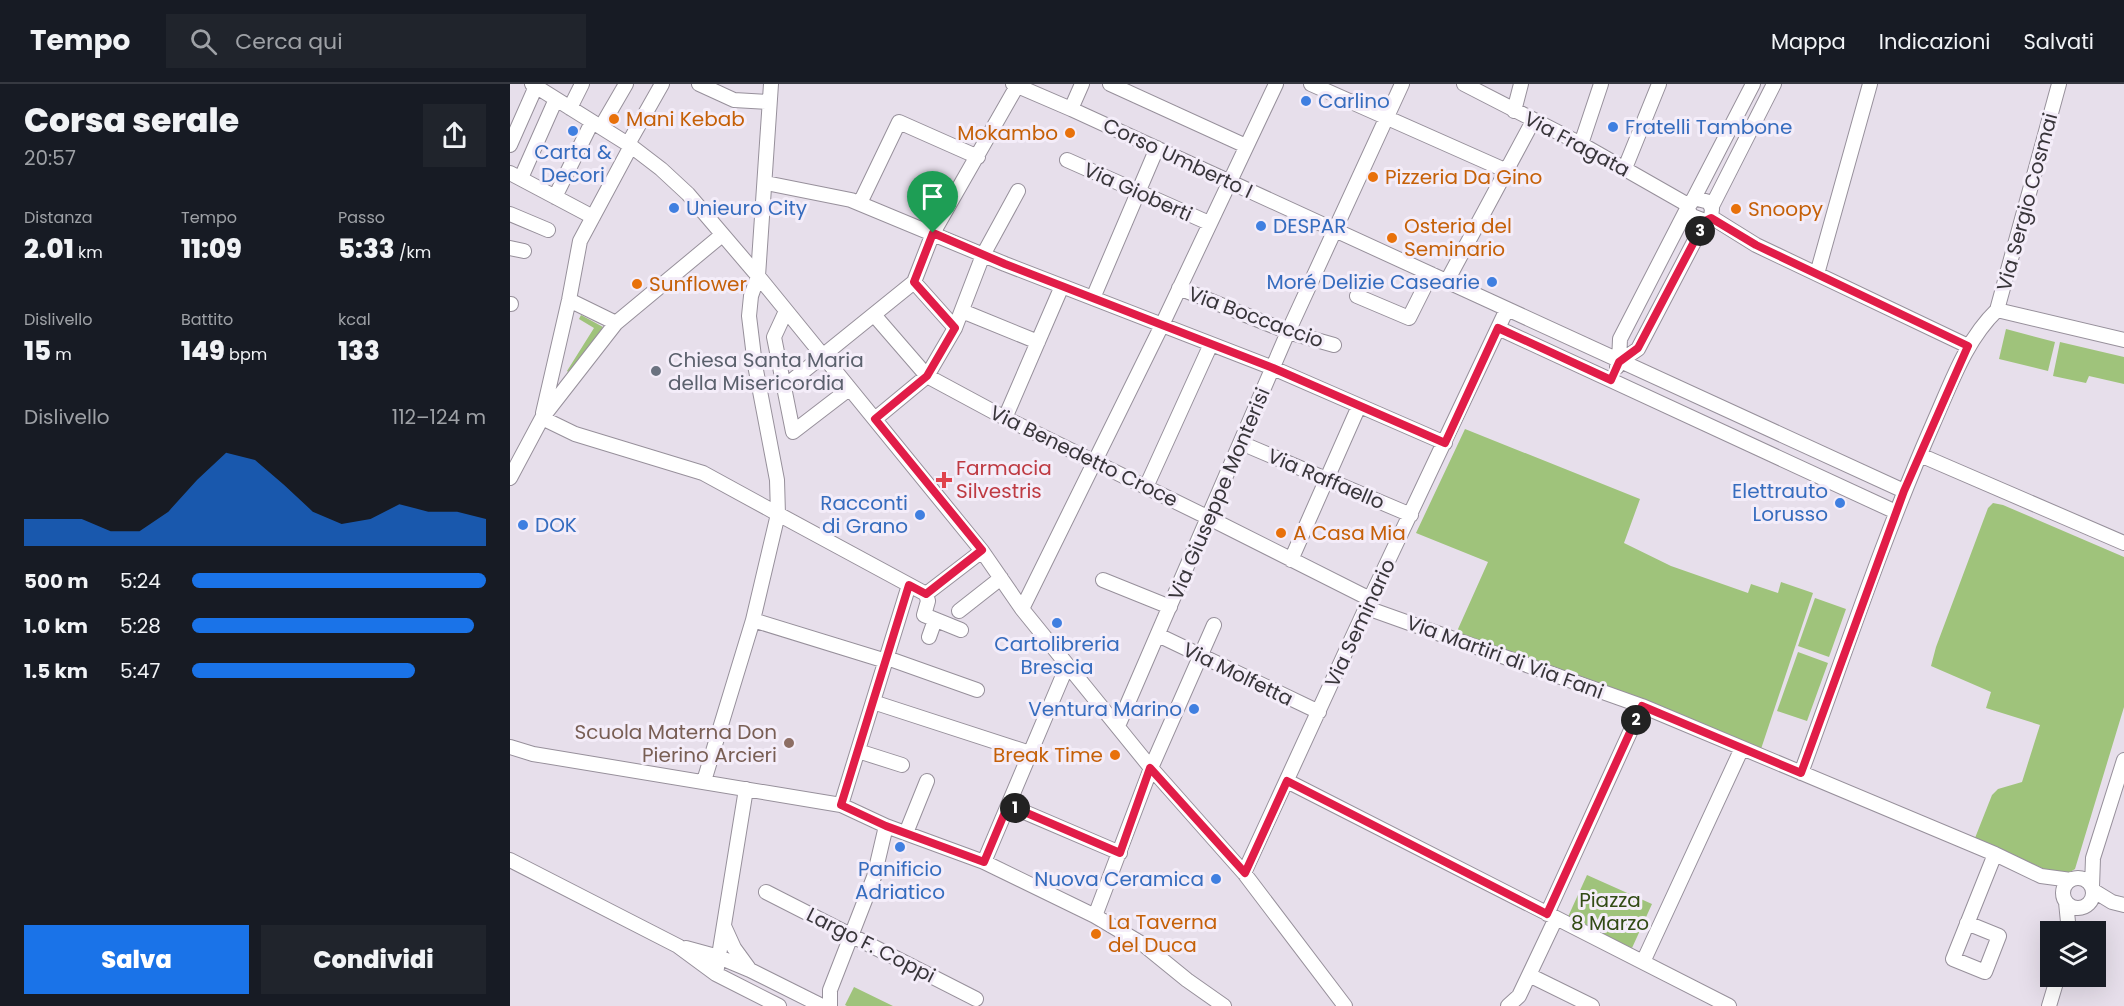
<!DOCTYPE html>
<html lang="it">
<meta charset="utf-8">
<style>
body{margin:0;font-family:Poppins,sans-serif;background:#20242c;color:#f1f3f6;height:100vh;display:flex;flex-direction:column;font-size:22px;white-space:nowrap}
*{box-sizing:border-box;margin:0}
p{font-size:20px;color:#9ea1a6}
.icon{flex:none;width:33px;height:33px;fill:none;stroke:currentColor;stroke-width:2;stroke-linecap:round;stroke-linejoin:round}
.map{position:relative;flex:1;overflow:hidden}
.side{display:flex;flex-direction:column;background:#171b24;width:510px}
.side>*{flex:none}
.tools{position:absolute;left:1530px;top:837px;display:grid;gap:12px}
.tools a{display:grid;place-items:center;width:66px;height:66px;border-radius:0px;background:#171b24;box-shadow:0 6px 24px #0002;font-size:30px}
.pin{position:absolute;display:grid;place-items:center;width:51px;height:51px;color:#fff;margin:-62px -26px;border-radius:50% 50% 50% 0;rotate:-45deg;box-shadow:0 0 6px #0007}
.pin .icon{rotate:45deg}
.km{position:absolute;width:30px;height:30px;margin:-15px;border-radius:50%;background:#222;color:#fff;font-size:16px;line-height:30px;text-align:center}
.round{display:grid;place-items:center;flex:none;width:63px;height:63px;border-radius:0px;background:#20242c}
.head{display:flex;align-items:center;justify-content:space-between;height:102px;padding:0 24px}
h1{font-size:33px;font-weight:800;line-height:45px}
.metrics{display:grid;grid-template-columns:repeat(3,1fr);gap:9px;height:102px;padding:6px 24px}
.metrics div{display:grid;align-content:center}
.metrics b{font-size:26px;font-weight:800}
.metrics small{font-size:16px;font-weight:400}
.metrics p{font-size:16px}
.chart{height:168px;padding:12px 24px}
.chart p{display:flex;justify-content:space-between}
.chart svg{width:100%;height:108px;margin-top:6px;fill:#1a73e8;opacity:.7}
.primary-button{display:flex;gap:12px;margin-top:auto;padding:12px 24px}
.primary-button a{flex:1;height:69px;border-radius:0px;background:#1a73e8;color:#fff;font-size:24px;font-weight:800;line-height:69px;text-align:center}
.primary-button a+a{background:#20242c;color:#f1f3f6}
ul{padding:0 24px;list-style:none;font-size:20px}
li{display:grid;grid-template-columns:96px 72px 1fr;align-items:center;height:45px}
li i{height:15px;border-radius:8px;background:#1a73e8}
header{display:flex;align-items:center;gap:36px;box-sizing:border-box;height:84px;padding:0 30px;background:#171b24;border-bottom:2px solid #363941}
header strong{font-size:28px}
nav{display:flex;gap:33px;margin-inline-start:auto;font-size:21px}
.search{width:420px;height:54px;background:#20242c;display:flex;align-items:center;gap:15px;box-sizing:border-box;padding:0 21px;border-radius:0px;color:#9ea1a6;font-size:22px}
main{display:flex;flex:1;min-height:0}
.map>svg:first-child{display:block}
</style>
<header>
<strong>Tempo</strong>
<div class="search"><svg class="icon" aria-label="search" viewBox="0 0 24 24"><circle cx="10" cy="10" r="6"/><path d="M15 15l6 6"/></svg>Cerca qui</div>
<nav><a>Mappa</a><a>Indicazioni</a><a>Salvati</a></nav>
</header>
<main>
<section class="side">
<div class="head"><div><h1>Corsa serale</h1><p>20:57</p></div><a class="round"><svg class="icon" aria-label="share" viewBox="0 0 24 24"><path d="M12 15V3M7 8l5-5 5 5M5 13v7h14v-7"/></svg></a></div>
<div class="metrics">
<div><p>Distanza</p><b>2.01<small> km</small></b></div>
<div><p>Tempo</p><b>11:09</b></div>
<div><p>Passo</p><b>5:33<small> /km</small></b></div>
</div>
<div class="metrics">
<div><p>Dislivello</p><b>15<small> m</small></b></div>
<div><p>Battito</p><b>149<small> bpm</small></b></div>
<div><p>kcal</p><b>133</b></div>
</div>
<div class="chart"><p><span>Dislivello</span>112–124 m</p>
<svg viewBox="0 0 160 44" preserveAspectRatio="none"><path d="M0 44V33L10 33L20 33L30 38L40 38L50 30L60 17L70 6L80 9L90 19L100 30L110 35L120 33L130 27L140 30L150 30L160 33V44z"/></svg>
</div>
<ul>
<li><b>500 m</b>5:24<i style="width:100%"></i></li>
<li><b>1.0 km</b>5:28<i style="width:96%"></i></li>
<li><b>1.5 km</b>5:47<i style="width:76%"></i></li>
</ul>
<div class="primary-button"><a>Salva</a><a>Condividi</a></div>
</section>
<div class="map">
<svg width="1614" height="922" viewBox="0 0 1614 922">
<rect width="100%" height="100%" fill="#e7dfeb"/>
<path fill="#9fc37b" d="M71 231 93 243 61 290 57 287 84 244 69 235Z
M1496 245 1545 258 1538 287 1489 275Z
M1550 258 1614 273V300L1579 292 1576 299 1543 292Z
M955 345 1130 415 1114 459 1161 482 1238 509 1241 500 1268 509 1271 498 1303 509 1249 671 944 554 978 478 906 449Z
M1483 419 1493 421 1614 473V623L1565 785 1552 793 1465 754 1482 711 1488 705 1512 698 1530 641 1476 624 1481 608 1421 582 1426 563 1478 424Z
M1305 514 1336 525 1319 573 1288 562Z
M1288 568 1318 579 1297 637 1267 627Z
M1077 791 1142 820 1122 864 1057 835Z
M344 903 383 922H337L335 921Z"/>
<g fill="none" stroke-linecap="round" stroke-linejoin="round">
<defs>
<path id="minor" d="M22 0 121 62 151 85 178 110 248 192 472 467 512 525 641 684 734 789 835 922
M189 0 224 16 259 18
M261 0 248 192 241 212 239 232 245 281 267 396 268 430 416 510
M503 0 561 25 1394 407
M600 0 736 62
M801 0 997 87
M954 0 1071 60 1178 121
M60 24 72 0
M561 25 572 0
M1004 27 1011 0
M91 43 116 0
M118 60 152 0
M1071 60 1091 0
M0 61 27 0
M557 76 699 139
M1115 84 1149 0
M0 89 83 133
M11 94 46 15
M256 99 341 116 495 180 763 284 935 359
M45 113 82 38
M1184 114 1243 0
M350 119 389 38 468 73
M1202 122 1264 0
M0 130 38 146
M1201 133 1246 161 1458 262
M0 164 14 167
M1307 190 1360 0
M937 197 1023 37
M404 198 445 244
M669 204 778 248 824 261
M847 212 899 234 921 190
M583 214 647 64
M59 216 106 239
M0 220H1
M1487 226 1614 256
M276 227 264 253 283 348 339 305
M452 227 528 258
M365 232 417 292 495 334 699 434 860 515
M988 244 1386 428
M1109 278 1128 265 1195 137 1201 133 1202 125 1199 118 1184 114 1177 125 1182 132 1195 137
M1107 283 1109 278 1110 255 1177 125
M274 303 404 198 423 149 507 2
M33 329 59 216 70 157 121 62
M32 334 65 350 193 389 268 430 243 536 194 697
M495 334 552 202
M365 335 417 292 445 244 473 171 508 107
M731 359 901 431
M1410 371 1614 459
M0 394 32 334 106 239 212 151
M636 403 701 260
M781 476 849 322
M593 496 660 523
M416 510 472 467
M416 510 418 517 414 531 451 546
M857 524 1132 622 1485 770 1531 792 1561 796
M512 525 652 241 766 0
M449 527 491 494
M243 536 376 577
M648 551 809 628
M419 553 425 536
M377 574 467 606
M363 618 520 669
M608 642 778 248 892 0
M0 663 23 670 331 721 376 742 474 778 585 832 634 861 677 896 714 922
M348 667 392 681
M1291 689C1334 572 1373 454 1423 340 1441 300 1455 257 1487 226L1549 0
M777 697 1219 922
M331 721 399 501
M498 721 610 769
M396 749 417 697
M0 776 168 862 206 890 269 922
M474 778 557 582
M734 789 860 515 997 225
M1553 809a15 15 0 1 1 30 0a15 15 0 1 1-30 0Z
M1582 803 1583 774 1614 676
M1584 807 1602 818 1614 821
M256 808 466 915
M1556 818 1559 848
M1037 830 1132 622
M585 832 641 684 704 541
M1457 839 1489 852 1475 888 1443 875 1485 770
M214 842 224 864 240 886
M176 864 209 873 240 886 312 922
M1133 878 1232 664
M206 890 236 705
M1019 891 1082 922
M320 922V906L364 793 376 742
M998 922 1009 912 1046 834
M1539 922 1548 892"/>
</defs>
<use href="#minor" stroke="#97909b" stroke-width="16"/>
<use href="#minor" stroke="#fff" stroke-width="14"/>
</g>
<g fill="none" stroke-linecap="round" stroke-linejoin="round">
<defs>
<path id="route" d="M1201 134 1246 161 1458 262 1394 407 1291 689 1132 622 1037 830 777 697 735 789 640 684 610 769 498 721 474 778 376 742 331 721 399 501 416 510 472 466 365 335 417 292 445 244 404 198 423 149 495 180 763 284 935 359 988 244 1101 296 1109 278 1128 264 1195 137Z"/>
</defs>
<use href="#route" stroke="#fff" stroke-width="12"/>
<use href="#route" stroke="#e11d48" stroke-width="8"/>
</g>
<g fill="#3f7fe0" stroke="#f4edf9" stroke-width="2">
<circle cx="796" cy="17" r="6"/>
<circle cx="1103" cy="43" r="6"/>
<circle cx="63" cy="47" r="6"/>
<circle cx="164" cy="124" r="6"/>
<circle cx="751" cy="142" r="6"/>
<circle cx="982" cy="198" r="6"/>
<circle cx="1330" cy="419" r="6"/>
<circle cx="410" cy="431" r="6"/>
<circle cx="13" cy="441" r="6"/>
<circle cx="547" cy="539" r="6"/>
<circle cx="684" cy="625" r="6"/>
<circle cx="390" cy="763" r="6"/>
<circle cx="706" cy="795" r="6"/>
</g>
<g fill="#e8710a" stroke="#f4edf9" stroke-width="2">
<circle cx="104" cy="35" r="6"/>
<circle cx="560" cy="49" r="6"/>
<circle cx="863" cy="93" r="6"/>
<circle cx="1226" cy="125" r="6"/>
<circle cx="882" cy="154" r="6"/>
<circle cx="127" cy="200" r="6"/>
<circle cx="771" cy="449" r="6"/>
<circle cx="605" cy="671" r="6"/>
<circle cx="586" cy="850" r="6"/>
</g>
<circle fill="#6b7280" stroke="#f4edf9" stroke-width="2" cx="146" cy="287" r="6"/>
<path fill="#e0444e" stroke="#f4edf9" stroke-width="2" d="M431 387h6v6h6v6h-6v6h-6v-6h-6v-6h6z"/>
<circle fill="#8d6e63" stroke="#f4edf9" stroke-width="2" cx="279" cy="659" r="6"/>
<g text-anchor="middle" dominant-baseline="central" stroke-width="6" stroke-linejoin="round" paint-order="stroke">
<g font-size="20" fill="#366cbe" stroke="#f4edf9" text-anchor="start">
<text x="808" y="17">Carlino</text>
<text x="1115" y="43">Fratelli Tambone</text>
<text x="63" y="68" text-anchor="middle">Carta &amp;<tspan x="63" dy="23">Decori</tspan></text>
<text x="176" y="124">Unieuro City</text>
<text x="763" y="142">DESPAR</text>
<text x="970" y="198" text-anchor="end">Moré Delizie Casearie</text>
<text x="1318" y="407" text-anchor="end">Elettrauto<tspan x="1318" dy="23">Lorusso</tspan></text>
<text x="398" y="419" text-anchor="end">Racconti<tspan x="398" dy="23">di Grano</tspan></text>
<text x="25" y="441">DOK</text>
<text x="547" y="560" text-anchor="middle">Cartolibreria<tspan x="547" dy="23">Brescia</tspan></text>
<text x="672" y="625" text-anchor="end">Ventura Marino</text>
<text x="390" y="785" text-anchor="middle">Panificio<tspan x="390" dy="23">Adriatico</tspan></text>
<text x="694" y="795" text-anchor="end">Nuova Ceramica</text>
</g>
<g font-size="20" fill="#c56008" stroke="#f4edf9" text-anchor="start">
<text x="116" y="35">Mani Kebab</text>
<text x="548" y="49" text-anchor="end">Mokambo</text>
<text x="875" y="93">Pizzeria Da Gino</text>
<text x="1238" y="125">Snoopy</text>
<text x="894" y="142">Osteria del<tspan x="894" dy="23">Seminario</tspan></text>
<text x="139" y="200">Sunflower</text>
<text x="783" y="449">A Casa Mia</text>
<text x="593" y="671" text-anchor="end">Break Time</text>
<text x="598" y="838">La Taverna<tspan x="598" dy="23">del Duca</tspan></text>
</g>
<g font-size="20" fill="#38353a" stroke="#f4edf9">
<text transform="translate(1067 60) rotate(28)">Via Fragata</text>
<text transform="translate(668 74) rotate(25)">Corso Umberto I</text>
<text transform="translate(628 108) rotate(24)">Via Gioberti</text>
<text transform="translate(1517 118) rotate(-75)">Via Sergio Cosmai</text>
<text transform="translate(746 233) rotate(20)">Via Boccaccio</text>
<text transform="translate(574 372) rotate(26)">Via Benedetto Croce</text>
<text transform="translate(816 395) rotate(23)">Via Raffaello</text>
<text transform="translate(709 410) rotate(-67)">Via Giuseppe Monterisi</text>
<text transform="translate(850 539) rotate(-65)">Via Seminario</text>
<text transform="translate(995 573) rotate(20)">Via Martiri di Via Fani</text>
<text transform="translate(728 590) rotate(26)">Via Molfetta</text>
<text transform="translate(361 861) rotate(27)">Largo F. Coppi</text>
</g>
<g font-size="20" fill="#5b616d" stroke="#f4edf9" text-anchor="start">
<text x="158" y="276">Chiesa Santa Maria<tspan x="158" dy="23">della Misericordia</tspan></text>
</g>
<g font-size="20" fill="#be3a42" stroke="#f4edf9" text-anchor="start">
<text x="446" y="384">Farmacia<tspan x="446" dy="23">Silvestris</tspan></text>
</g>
<g font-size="20" fill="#785e54" stroke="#f4edf9" text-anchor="end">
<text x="267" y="648">Scuola Materna Don<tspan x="267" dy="23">Pierino Arcieri</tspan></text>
</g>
<g font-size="20" fill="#324b15" stroke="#f4edf9">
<text x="1100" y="816">Piazza<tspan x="1100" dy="23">8 Marzo</tspan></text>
</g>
</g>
</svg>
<div class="tools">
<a><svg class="icon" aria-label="layers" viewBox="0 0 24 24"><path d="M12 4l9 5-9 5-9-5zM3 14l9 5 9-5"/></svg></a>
</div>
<div class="pin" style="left:423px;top:149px;background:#1e9e55"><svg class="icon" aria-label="arrive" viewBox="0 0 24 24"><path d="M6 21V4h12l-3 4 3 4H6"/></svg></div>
<b class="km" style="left:505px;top:724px">1</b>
<b class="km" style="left:1126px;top:636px">2</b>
<b class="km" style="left:1190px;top:147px">3</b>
</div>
</main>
